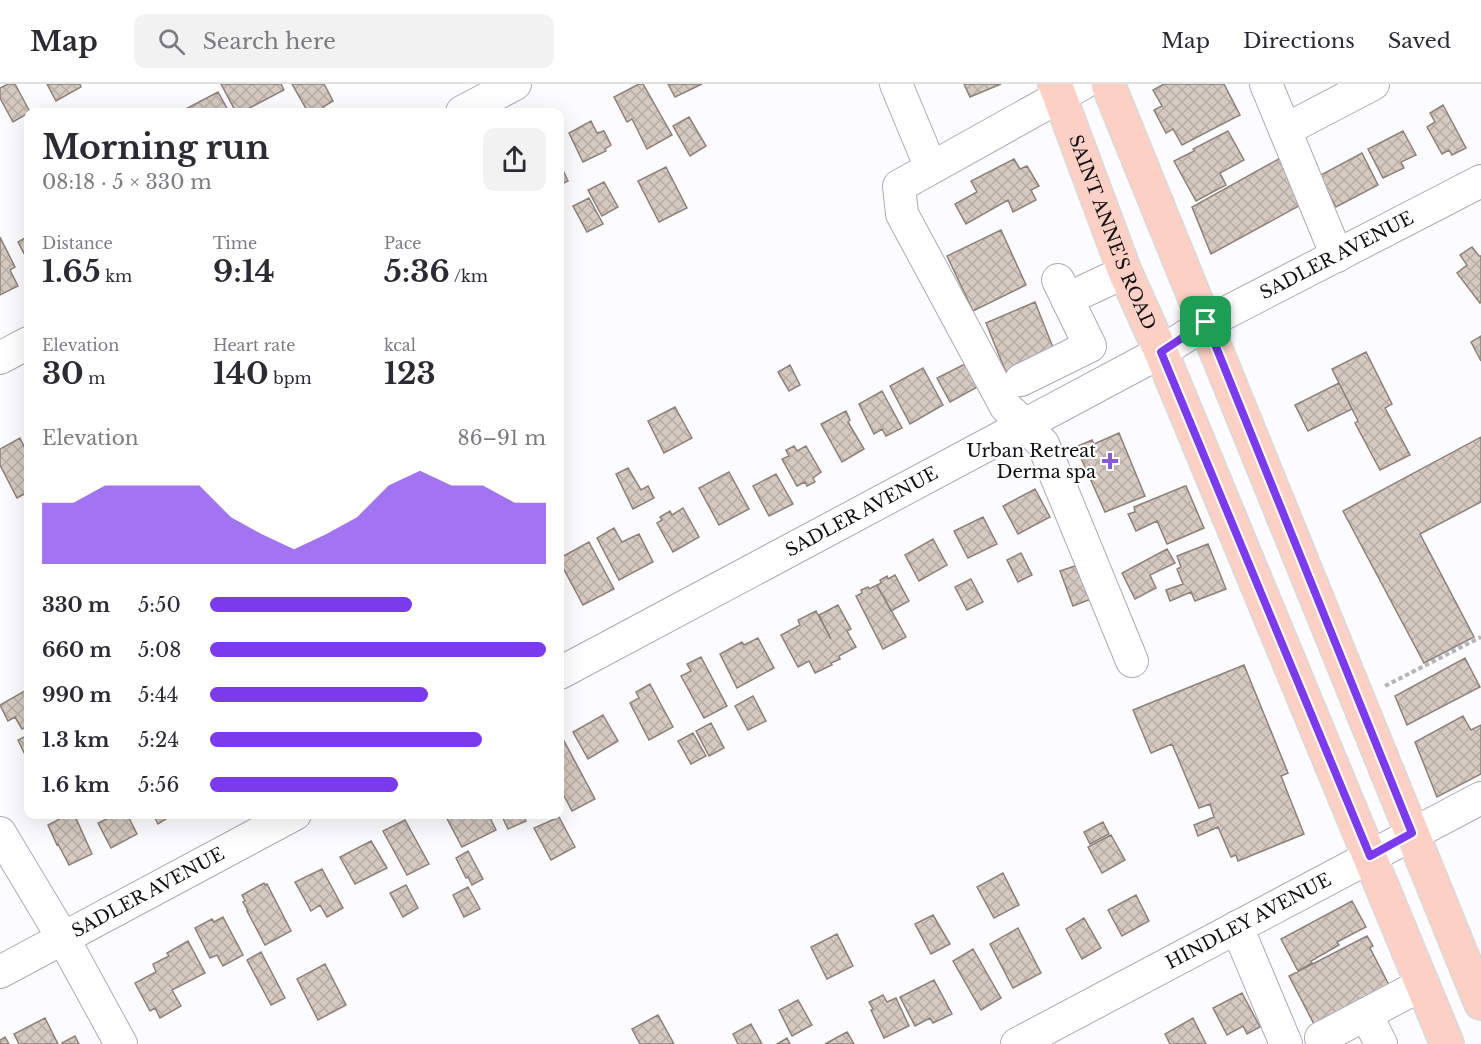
<!DOCTYPE html>
<meta charset="utf-8">
<style>
body{margin:0;font-family:"Libre Baskerville",serif;background:#f2f2f3;color:#2b2b33;height:100vh;display:flex;flex-direction:column;font-size:22px;white-space:nowrap}
*{box-sizing:border-box;margin:0}
p{font-size:20px;color:#7c7c81}
.icon{flex:none;width:33px;height:33px;fill:none;stroke:currentColor;stroke-width:2;stroke-linecap:round;stroke-linejoin:round}
.map{position:relative;flex:1;overflow:hidden}
.side{position:absolute;left:24px;top:24px;width:540px;height:711px;display:flex;flex-direction:column;background:#fff;border-radius:12px;box-shadow:0 6px 24px #0002}
.side>*{flex:none}
.pin{position:absolute;display:grid;place-items:center;width:51px;height:51px;color:#fff;margin:-26px;border-radius:12px;box-shadow:0 3px 9px #0006}
.round{display:grid;place-items:center;flex:none;width:63px;height:63px;border-radius:12px;background:#f2f2f3}
.overview{display:flex;align-items:center;justify-content:space-between;height:102px;padding:0 18px}
h1{font-size:33px;font-weight:800;line-height:45px}
.figures{display:grid;grid-template-columns:repeat(3,1fr);gap:9px;height:102px;padding:6px 18px}
.figures div{display:grid;align-content:center}
.figures b{font-size:30px;font-weight:800}
.figures small{font-size:16px;font-weight:400}
.figures p{font-size:16px}
.chart{height:168px;padding:12px 18px}
.chart p{display:flex;justify-content:space-between}
.chart svg{width:100%;height:108px;margin-top:6px;fill:#7c3aed;opacity:.7}
ul{padding:0 18px;list-style:none;font-size:20px}
li{display:grid;grid-template-columns:96px 72px 1fr;align-items:center;height:45px}
li i{height:15px;border-radius:8px;background:#7c3aed}
header{display:flex;align-items:center;gap:36px;box-sizing:border-box;height:84px;padding:0 30px;background:#fff;border-bottom:2px solid #e1e1e2}
header strong{font-size:28px}
nav{display:flex;gap:33px;margin-inline-start:auto;font-size:21px}
.search{width:420px;height:54px;background:#f2f2f3;display:flex;align-items:center;gap:15px;box-sizing:border-box;padding:0 21px;border-radius:12px;color:#7c7c81;font-size:22px}
.map>svg:first-child{display:block}
</style>
<header>
<strong>Map</strong>
<div class="search"><svg class="icon" aria-label="search" viewBox="0 0 24 24"><circle cx="10" cy="10" r="6"/><path d="M15 15l6 6"/></svg>Search here</div>
<nav><a>Map</a><a>Directions</a><a>Saved</a></nav>
</header>
<div class="map">
<svg width="1481" height="960" viewBox="0 0 1481 960">
<defs>
<pattern id="building-cross-hatch" width="8" height="8" patternUnits="userSpaceOnUse" patternTransform="scale(1.5)"><rect width="8" height="8" fill="#d5c9c1"/><path d="M0 0l8 8M0 8l8-8" fill="none" stroke="#b6aca5"/></pattern>
</defs>
<rect width="100%" height="100%" fill="#fcfbfe"/>
<path fill="url(#building-cross-hatch)" stroke="#8d827a" stroke-width="1.5" d="M8 0H15L30 28 13 38 0 14V4Z
M47 0H80L81 3 56 17Z
M221 0H281L284 6 242 28H236Z
M292 0H324L333 17 323 23 326 28H308Z
M639 0H643L672 51 647 65 632 35 627 38 614 13Z
M668 0H702L675 13Z
M964 0H1001L970 13Z
M1164 0H1224L1240 31 1182 61 1173 45 1166 49 1154 26 1162 22 1153 6Z
M218 8 229 28H180Z
M1443 21 1466 64 1452 71 1449 66 1442 70 1427 43 1435 38 1430 29Z
M689 33 706 62 690 72 673 42Z
M591 37 597 49 604 47 611 61 605 65 606 67 583 78 569 49Z
M1228 47 1244 76 1220 89 1226 101 1196 117 1174 77 1194 67 1193 65Z
M1403 47 1416 71 1401 78 1404 84 1383 94 1368 65Z
M1362 69 1378 101 1336 123 1319 92Z
M1284 72 1308 117 1211 170 1192 123Z
M1014 75 1020 85 1027 82 1039 102 1031 106 1036 116 1013 128 1008 116 966 140 955 120 977 108 971 97Z
M560 80 568 97 560 101Z
M666 83 687 124 659 138 638 97Z
M604 98 618 123 602 132 588 106Z
M589 114 603 140 587 148 573 122Z
M1001 146 1026 201 973 227 947 172Z
M28 152V177L18 158Z
M0 153 15 183 10 186 18 202 0 211Z
M1472 163 1479 172H1481V218L1480 219 1457 189 1467 181 1460 171Z
M1035 218 1056 271 1007 291 986 239Z
M1481 252V277L1471 258Z
M1366 268 1392 320 1385 324 1410 371 1380 386 1355 339 1358 337 1332 285Z
M969 278 981 301 950 318 937 294Z
M790 281 800 301 789 307 778 288Z
M923 284 943 321 910 340 890 302Z
M1339 299 1352 325 1308 347 1295 321Z
M882 307 902 344 886 352 882 345 874 350 859 320Z
M675 323 692 354 664 369 648 337Z
M846 327 850 336 848 338 864 365 842 378 821 340Z
M1119 349 1145 412 1105 428 1076 363 1092 356 1094 360Z
M1481 353V418L1420 450 1474 553 1424 579 1343 427Z
M20 354 28 371V408L17 414 0 381V365Z
M794 362 797 367 806 362 821 388 813 394 815 398 807 402 805 398 797 402 782 375 789 372 786 366Z
M628 384 641 406 648 402 654 414 633 425 616 390Z
M729 388 749 425 719 441 699 404Z
M776 390 793 420 769 432 753 402Z
M1185 402H1186L1204 444 1167 460 1157 437 1136 447 1128 430 1135 428 1134 423Z
M1035 405 1050 433 1018 450 1003 422Z
M683 424 699 453 673 468 657 439 662 436 660 433 670 427 672 431Z
M983 433 997 460 968 474 954 447Z
M614 444 622 458 639 450 653 478 619 496 597 454Z
M933 455 947 481 919 497 905 471Z
M589 458 614 505 583 521 560 478V474Z
M1208 460 1226 505 1195 517 1191 508 1170 517 1166 506 1183 500 1177 485 1181 483 1177 472Z
M1167 465 1175 479 1150 491 1156 504 1135 515 1122 489Z
M1021 469 1032 491 1018 498 1007 476Z
M1081 480 1096 513 1073 522 1060 487Z
M895 491 909 517 891 527 877 501 881 499 880 496 887 492 888 495Z
M971 495 983 518 967 526 955 503Z
M877 501 906 553 883 565 856 512 862 509 861 506 868 503 869 505Z
M838 521 851 545 847 547 856 563 839 572 840 575 831 579 832 581 815 589 809 577 798 583 781 551 800 541 798 536 816 527 831 555 819 531Z
M758 554 774 584 737 604 720 570 742 558 744 561Z
M701 573 727 622 704 634 681 592 691 587 687 580Z
M1465 574 1480 603 1407 641 1395 612Z
M1244 581 1288 689 1281 692 1304 750 1238 777 1236 771 1231 773 1218 743 1198 752 1194 741 1214 733 1210 720 1199 724 1172 660 1151 669 1133 626Z
M650 600 673 643 649 656 630 619 639 614 636 608Z
M28 605V642L22 645 15 633 8 637 0 621Z
M753 612 766 637 748 646 735 622Z
M603 631 618 657 588 675 573 648Z
M1463 632 1471 646 1481 641V690L1437 713 1415 658Z
M711 639 724 664 709 672 696 647Z
M693 649 706 672 691 680 678 657Z
M28 651V677L18 656Z
M563 655 595 715 572 727 560 704V657Z
M69 730H74L92 770 69 781 58 760 57 761 48 741Z
M110 730H127L137 750 111 764 98 739 111 733Z
M153 730H174L158 740Z
M488 730 496 746 462 763 445 731Z
M501 730H523L526 737 508 745Z
M559 733 575 763 551 776 534 744Z
M405 736 429 780 407 791 383 747Z
M1103 738 1109 750 1090 760 1084 748Z
M1111 751 1125 776 1102 789 1088 763Z
M371 757 387 784 355 800 340 773Z
M468 767 483 795 472 801 468 793 466 794 456 774Z
M322 785 343 824 327 833 320 821 311 827 295 798Z
M1003 789 1019 821 994 834 977 803Z
M264 799 265 801 267 800 291 847 265 861 247 827H248L243 818 245 817 242 811Z
M406 801 418 824 403 833 390 809Z
M468 803 480 825 464 833 453 811Z
M1136 811 1149 837 1122 852 1108 826Z
M1352 817 1366 843 1337 858 1339 861 1311 877 1312 879 1298 887 1281 855Z
M933 831 950 860 931 870 915 840Z
M223 833 243 871 223 882 217 871 210 874 195 844 212 835 214 838Z
M1084 834 1101 864 1082 875 1066 845Z
M1018 844 1041 889 1013 904 990 860Z
M837 850 853 882 827 895 811 863Z
M1367 852 1373 862 1370 864 1390 903 1315 942 1289 892Z
M188 857 205 889 172 906 181 922 160 934 155 924 150 927 135 899 156 888 153 880 169 872 167 869Z
M973 865 1001 914 981 926 953 877Z
M261 868 285 914 271 921 247 876Z
M325 880 346 921 318 936 297 895Z
M934 896 952 930 933 939 930 934 915 942 900 913Z
M1242 909 1260 943 1247 950 1243 942 1227 951 1213 924Z
M883 911 887 918 896 914 909 942 884 954 871 926 873 925 869 918Z
M798 916 812 941 792 952 779 926Z
M658 931 674 960H640L632 945Z
M45 934 58 960H19L14 950Z
M1193 934 1206 960H1170L1165 950Z
M751 940 762 960H738L733 950Z
M847 948 854 960H825Z
M75 952 79 960H63L62 959Z
M5 953 9 960H0V956Z
M787 954 790 960H777Z"/>
<g fill="none" stroke-linecap="round" stroke-linejoin="round">
<defs>
<g id="minor">
<path d="M896 0 931 84"/>
<path d="M1082 0 899 102 902 130 1006 323 1025 341 1043 360 1132 577"/>
<path d="M1266 0 1337 172"/>
<path d="M462 28 515 0"/>
<path d="M1285 46 1373 0"/>
<path d="M1067 215 1125 188"/>
<path d="M0 274 28 259"/>
<path d="M1021 296 1090 262 1058 196"/>
<path id="s1" d="M560 589 1161 268 1206 239 1481 97"/>
<path d="M0 749 63 854 121 960"/>
<path d="M1237 843 1286 960"/>
<path id="s2" d="M0 888 295 730"/>
<path d="M1366 930 1381 960"/>
<path id="s3" d="M1017 960 1481 714"/>
<path d="M1324 960 1321 954 1423 900"/>
</g>
<g id="major">
<path id="s4" d="M1055 0 1125 188 1161 268 1447 960"/>
<path d="M1108 0 1481 919"/>
</g>
</defs>
<use href="#minor" stroke="#adaab6" stroke-width="34"/>
<use href="#major" stroke="#d9d9da" stroke-width="36"/>
<path stroke="#b5b4b7" stroke-width="4" stroke-dasharray="4.5 3" stroke-linecap="butt" d="M1385 602 1481 553"/>
<use href="#minor" stroke="#fff" stroke-width="32"/>
<use href="#major" stroke="#fcd0c4" stroke-width="33"/>
</g>
<g fill="none" stroke-linecap="round" stroke-linejoin="round">
<defs>
<path id="route" d="M1206 238 1412 749 1370 772 1161 268Z"/>
</defs>
<use href="#route" stroke="#fff" stroke-width="12"/>
<use href="#route" stroke="#7c3aed" stroke-width="8"/>
</g>
<path fill="#8a5bd4" stroke="#fff" stroke-width="2" d="M1107 368h6v6h6v6h-6v6h-6v-6h-6v-6h6z"/>
<g text-anchor="middle" dominant-baseline="central" stroke-width="4.5" stroke-linejoin="round" paint-order="stroke">
<g font-size="18" fill="#121115" stroke="#fff">
<text stroke="none"><textPath href="#s4" startOffset="159">SAINT ANNE'S ROAD</textPath></text>
<text stroke="none"><textPath href="#s1" startOffset="882">SADLER AVENUE</textPath></text>
<text stroke="none"><textPath href="#s1" startOffset="342">SADLER AVENUE</textPath></text>
<text stroke="none"><textPath href="#s2" startOffset="168">SADLER AVENUE</textPath></text>
<text stroke="none"><textPath href="#s3" startOffset="262">HINDLEY AVENUE</textPath></text>
</g>
<g font-size="18" fill="#121115" stroke="#fff" text-anchor="end">
<text x="1096" y="367">Urban Retreat<tspan x="1096" dy="21">Derma spa</tspan></text>
</g>
</g>
</svg>
<div class="pin" style="left:1206px;top:238px;background:#1e9e55"><svg class="icon" aria-label="arrive" viewBox="0 0 24 24"><path d="M6 21V4h12l-3 4 3 4H6"/></svg></div>
<section class="side">
<div class="overview"><div><h1>Morning run</h1><p>08:18 · 5 × 330 m</p></div><a class="round"><svg class="icon" aria-label="share" viewBox="0 0 24 24"><path d="M12 15V3M7 8l5-5 5 5M5 13v7h14v-7"/></svg></a></div>
<div class="figures">
<div><p>Distance</p><b>1.65<small> km</small></b></div>
<div><p>Time</p><b>9:14</b></div>
<div><p>Pace</p><b>5:36<small> /km</small></b></div>
</div>
<div class="figures">
<div><p>Elevation</p><b>30<small> m</small></b></div>
<div><p>Heart rate</p><b>140<small> bpm</small></b></div>
<div><p>kcal</p><b>123</b></div>
</div>
<div class="chart"><p><span>Elevation</span>86–91 m</p>
<svg viewBox="0 0 160 44" preserveAspectRatio="none"><path d="M0 44V19L10 19L20 12L30 12L40 12L50 12L60 25L70 32L80 38L90 32L100 25L110 12L120 6L130 12L140 12L150 19L160 19V44z"/></svg>
</div>
<ul>
<li><b>330 m</b>5:50<i style="width:60%"></i></li>
<li><b>660 m</b>5:08<i style="width:100%"></i></li>
<li><b>990 m</b>5:44<i style="width:65%"></i></li>
<li><b>1.3 km</b>5:24<i style="width:81%"></i></li>
<li><b>1.6 km</b>5:56<i style="width:56%"></i></li>
</ul>
</section>
</div>
